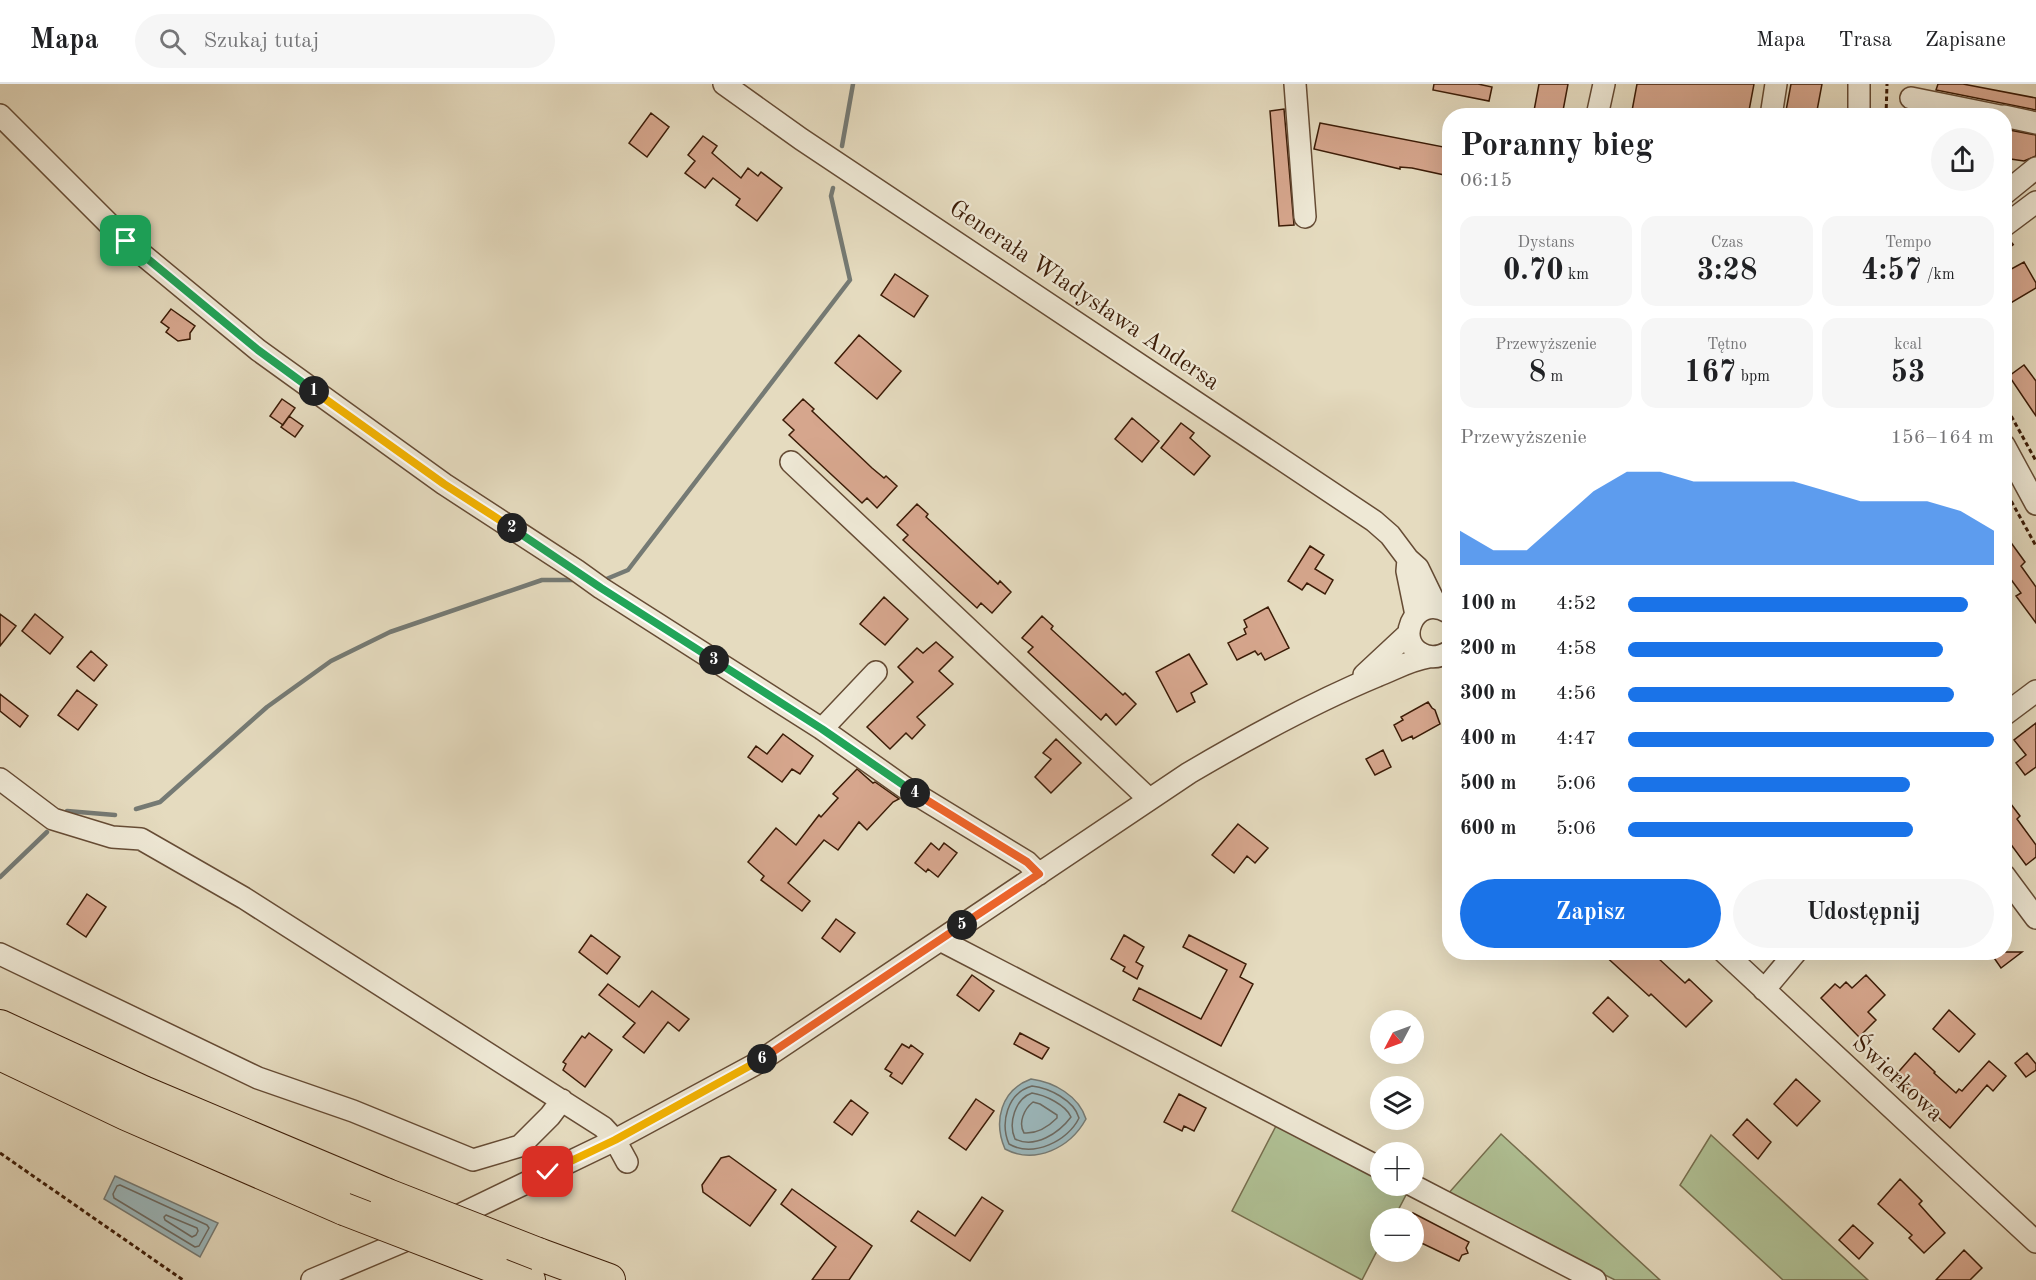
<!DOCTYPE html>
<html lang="pl">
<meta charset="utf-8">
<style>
body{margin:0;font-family:"Old Standard TT",serif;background:#f6f6f6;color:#202124;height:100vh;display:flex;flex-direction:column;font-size:22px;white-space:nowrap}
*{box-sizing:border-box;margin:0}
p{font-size:20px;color:#757577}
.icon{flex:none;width:33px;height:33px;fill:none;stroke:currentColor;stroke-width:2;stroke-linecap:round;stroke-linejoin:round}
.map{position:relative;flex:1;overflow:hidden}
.details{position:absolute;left:1442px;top:24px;width:570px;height:852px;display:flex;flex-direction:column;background:#fff;border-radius:24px;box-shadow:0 6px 24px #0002}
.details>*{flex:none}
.needle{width:39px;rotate:229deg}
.buttons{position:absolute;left:1370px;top:926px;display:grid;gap:12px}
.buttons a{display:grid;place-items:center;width:54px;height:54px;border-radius:50%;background:#fff;box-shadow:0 6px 24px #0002;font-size:30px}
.pin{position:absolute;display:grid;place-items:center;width:51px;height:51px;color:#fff;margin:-26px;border-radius:12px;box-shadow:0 3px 9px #0006}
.km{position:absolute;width:30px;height:30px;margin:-15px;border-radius:50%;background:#222;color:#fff;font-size:16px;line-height:30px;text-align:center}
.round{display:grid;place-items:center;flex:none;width:63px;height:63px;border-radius:32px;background:#f6f6f6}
.summary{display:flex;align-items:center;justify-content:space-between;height:102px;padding:0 18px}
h1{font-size:33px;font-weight:700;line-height:45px}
.figures{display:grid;grid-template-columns:repeat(3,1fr);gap:9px;height:102px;padding:6px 18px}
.figures div{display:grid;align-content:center;border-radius:15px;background:#f6f6f6;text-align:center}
.figures b{font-size:30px;font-weight:700}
.figures small{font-size:16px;font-weight:400}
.figures p{font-size:16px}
.chart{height:168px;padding:12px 18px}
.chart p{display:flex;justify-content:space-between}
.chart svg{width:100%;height:108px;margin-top:6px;fill:#1a73e8;opacity:.7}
.action{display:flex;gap:12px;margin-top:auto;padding:12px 18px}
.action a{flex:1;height:69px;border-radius:36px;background:#1a73e8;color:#fff;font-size:24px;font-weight:700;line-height:69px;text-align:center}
.action a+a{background:#f6f6f6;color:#202124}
ul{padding:0 18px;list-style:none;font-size:20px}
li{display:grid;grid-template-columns:96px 72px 1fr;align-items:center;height:45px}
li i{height:15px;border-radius:8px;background:#1a73e8}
header{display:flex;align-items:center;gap:36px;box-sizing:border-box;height:84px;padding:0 30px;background:#fff;border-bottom:2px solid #e0e0e0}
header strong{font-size:28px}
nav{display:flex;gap:33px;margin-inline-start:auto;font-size:21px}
.search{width:420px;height:54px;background:#f6f6f6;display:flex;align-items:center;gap:15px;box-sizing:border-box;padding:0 21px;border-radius:33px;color:#757577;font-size:22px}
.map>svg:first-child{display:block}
</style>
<header>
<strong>Mapa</strong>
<div class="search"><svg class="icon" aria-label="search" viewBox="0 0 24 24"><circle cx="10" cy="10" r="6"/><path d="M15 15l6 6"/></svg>Szukaj tutaj</div>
<nav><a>Mapa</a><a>Trasa</a><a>Zapisane</a></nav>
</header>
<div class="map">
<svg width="2036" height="1196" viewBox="0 0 2036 1196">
<rect width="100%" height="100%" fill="#e5dbbf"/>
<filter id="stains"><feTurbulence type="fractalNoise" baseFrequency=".00333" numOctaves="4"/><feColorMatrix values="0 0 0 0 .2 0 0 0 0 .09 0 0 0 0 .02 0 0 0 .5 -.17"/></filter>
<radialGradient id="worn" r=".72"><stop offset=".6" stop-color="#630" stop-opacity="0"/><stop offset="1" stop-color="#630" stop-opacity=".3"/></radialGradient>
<path fill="#b0c195" stroke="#766e4e" stroke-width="1.5" d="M1277 1040 1380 1095V1101H1392L1407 1109 1394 1134H1380V1161L1362 1196 1232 1127Z
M1501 1050 1660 1196H1615L1447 1111Z
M1711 1051 1868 1196H1783L1680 1101Z"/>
<path fill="#9bb8bd" stroke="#757a74" stroke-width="1.5" d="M1031 995C1054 998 1079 1012 1086 1035 1070 1064 1035 1081 1005 1065 993 1037 1001 1006 1031 995Z
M115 1092 218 1139 200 1173 104 1115Z"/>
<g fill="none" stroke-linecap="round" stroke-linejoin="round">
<path stroke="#6c6a62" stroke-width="1.5" d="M1032 1002C1049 1004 1074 1016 1079 1034 1068 1057 1033 1074 1009 1060 1000 1039 1007 1009 1032 1002Z
M1032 1009C1045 1011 1066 1021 1071 1033 1059 1049 1035 1065 1015 1055 1008 1039 1015 1015 1032 1009Z
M1033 1018 1040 1020 1057 1031V1034C1048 1043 1037 1050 1024 1049 1018 1039 1024 1025 1033 1018Z
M120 1101 207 1141 209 1144 199 1162 195 1163 114 1114 113 1110 117 1102Z
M166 1131 197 1144 198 1147 196 1151 192 1153 165 1136 164 1133Z"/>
<path stroke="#757a74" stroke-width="4.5" d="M842 62 853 0
M604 496 628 486 850 196 831 112 833 104
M136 725 160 718 267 623 331 577 390 548 542 496H578
M67 727 115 731
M0 793 47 748"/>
</g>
<path fill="#d6a68d" stroke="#3c1c07" stroke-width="1.5" d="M1434 0H1478L1492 3 1489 17 1433 6Z
M1539 0H1568L1562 32H1533Z
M1637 0H1754L1748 32H1631Z
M1791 0H1822L1816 32H1785Z
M1938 0H1963L2036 14V26L1936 6Z
M1284 25 1294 141 1279 142 1270 27Z
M651 29 669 43 647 73 629 59Z
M1320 39 1449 64V92L1412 84 1400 83V85L1314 65Z
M2004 45 2036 51V72L2024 77 2004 74Z
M703 52 717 62 712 69 741 94 748 84 758 92 761 88 782 104 757 137 736 121 740 115 713 94 705 104 685 89 695 77 688 71Z
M2024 178 2036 199V204L2004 223V189Z
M895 190 928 212 914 233 881 211Z
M171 225 195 242 190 249V255L178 257 166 248 169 244 161 238Z
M859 251 901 287 877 315 835 279Z
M2024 281 2036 297V332L2009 292Z
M282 315 295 324 283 341 270 332Z
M803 315 814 325 812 327 872 384 884 394 886 392 897 402 877 424 867 414 862 419 789 351 794 346 783 336Z
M289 332 303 342 295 353 281 343Z
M1132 334 1159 357 1142 378 1115 355Z
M1181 339 1194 349 1190 354 1210 372 1194 391 1161 364Z
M917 420 928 430 926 433 938 444 998 500 1000 497 1011 508 992 529 981 519 977 524 903 456 908 451 897 441Z
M2004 449 2025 478 2021 482 2036 503V539L2016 512 2021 509 2004 486Z
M1310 462 1324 471 1315 485 1333 496 1325 510 1307 499 1302 506 1288 497Z
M884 513 908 535 885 561 860 540Z
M1268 523 1289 564 1265 576 1261 569 1258 571 1255 567 1237 576 1228 559 1246 550 1244 545 1247 543 1244 536Z
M0 530 16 542 0 562Z
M35 530 63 553 50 570 22 547Z
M1042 532 1053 542 1051 545 1123 611 1125 609 1136 620 1116 641 1106 630 1101 636 1028 568 1033 563 1022 554Z
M936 558 953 573 939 587 953 600 917 633 925 641 912 655 906 649 890 665 867 643 913 598 898 583 917 564 923 569Z
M91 567 107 581 94 597 77 583Z
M1189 570 1207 600 1191 609 1195 618 1177 628 1156 588Z
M77 606 97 621 78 646 58 631Z
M0 610 28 632 20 643 0 627Z
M1428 618 1432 624 1435 626 1440 640 1413 655 1412 652 1402 657 1394 641 1403 636 1401 633Z
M2036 639V683L2025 691 2016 679 2026 671 2014 656Z
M783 650 813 672 800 690 792 685 782 698 748 673 756 662 767 670Z
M1056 655 1081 679 1051 709 1035 693 1051 675 1043 669Z
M1383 666 1391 683 1375 691 1366 675Z
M857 685 873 699 875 698 899 715 893 718 867 746 859 738 838 766 824 756 788 799 810 817 802 827 761 796 764 792 748 778 776 744 796 761 819 731 821 733 838 714 833 710Z
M2004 711 2020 732 2017 735 2036 761V773L2026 781 2004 751Z
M1238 740 1268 764 1255 779 1247 772 1234 789 1212 771Z
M931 759 939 766 944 759 957 769 938 793 928 785 926 788 915 779Z
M87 810 106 823 86 853 67 840Z
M836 835 855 849 840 868 822 854Z
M591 851 620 873 607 890 579 868Z
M1124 851 1144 863 1136 878 1143 882 1137 895 1123 887 1125 883 1111 875Z
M1189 851 1246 880 1240 893 1253 900 1221 962 1133 916 1139 904 1201 935 1227 886 1183 863Z
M1601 868H1664L1659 875 1685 899 1689 895 1712 917 1686 943 1651 910 1649 912Z
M1990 868H2022L2001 884Z
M972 891 994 907 979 927 957 911Z
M1866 891 1885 911 1868 928 1876 936 1859 953 1821 914 1835 900 1840 904 1846 898 1852 904Z
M608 900 639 923 652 907 689 935 679 947 668 938 644 969 623 953 635 939 599 911Z
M1608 913 1628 932 1613 948 1593 929Z
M1949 926 1975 950 1959 968 1933 945Z
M589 949 612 966 585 1003 563 986 566 980 563 978 582 952 585 954Z
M1020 949 1049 964 1042 975 1014 960Z
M902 960 909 964 911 961 923 970 902 1000 890 992 892 989 885 985Z
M1915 969 1935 988 1934 989 1956 1009 1959 1005 1962 1007 1989 977 2006 992 1993 1007 1987 1001 1950 1044 1894 993Z
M2027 969 2036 980V986L2026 993 2015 979Z
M1796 995 1820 1017 1797 1042 1774 1020Z
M1179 1010 1206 1024 1194 1047 1184 1042 1182 1047 1164 1038Z
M976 1015 994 1027 966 1066 949 1054Z
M851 1016 868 1029 852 1051 834 1038Z
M1747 1035 1771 1058 1758 1075 1733 1051Z
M729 1072 776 1106 750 1142 703 1108 702 1101 721 1074Z
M1900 1095 1922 1117 1919 1120 1945 1149 1924 1169 1909 1154 1912 1151 1878 1120Z
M792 1105 872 1162 849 1196H812L836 1163 781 1120Z
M982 1113 1003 1127 970 1177 911 1137 918 1127 955 1152Z
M1413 1129 1469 1158 1466 1164 1468 1169 1462 1171 1459 1177 1413 1155Z
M1853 1141 1873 1159 1859 1175 1839 1156Z
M1964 1166 1982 1184 1970 1196H1936Z"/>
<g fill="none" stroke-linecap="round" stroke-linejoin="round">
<defs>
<path id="minor" d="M724 0 801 55 1374 437 1390 451 1408 475 1418 484 1433 515 1442 525
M1295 0 1305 133
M1911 14 2000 32
M0 31 126 157 258 266 444 400 576 486 601 504 822 645 904 703 1027 778 1039 790
M1597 32 1604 0
M1771 32 1776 0
M1859 32V0
M2004 32 2036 39
M2004 110 2036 84
M2004 142 2036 118
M2004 361 2036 420
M791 378 1149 715
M1408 475 1407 487 1416 531
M1448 528C1413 508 1392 562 1427 572 1435 574 1442 572 1449 568
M1364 591 1408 550
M2004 631 2036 607
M822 645 876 588
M0 695 53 735 112 753 141 755 244 814 603 1043 615 1056 627 1078
M2004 791 2036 834
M940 856 1380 1084
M1724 868 2036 1158
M0 870 258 994 353 1027 473 1076 520 1062 550 1032 562 1016
M1764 906 1796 868
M1412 1101 1595 1196
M312 1196 416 1152 615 1056 754 981 1189 689C1250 653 1312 619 1377 592 1395 585 1410 576 1429 573"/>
<path id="highway" d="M0 942 143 1008 385 1110
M0 970 126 1030 344 1125
M538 1170 609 1196
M492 1182 529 1196"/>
</defs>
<use href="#minor" stroke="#664c35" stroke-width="24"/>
<use href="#highway" stroke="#3c1c07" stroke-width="34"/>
<path stroke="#3c1c07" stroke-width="3" stroke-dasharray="4.5 3" stroke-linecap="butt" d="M1886 32 1887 0
M2004 167 2014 159
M2004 319 2036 377
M2004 404 2036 462
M0 1069 183 1196"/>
<use href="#minor" stroke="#eee8d5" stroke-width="21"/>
<use href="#highway" stroke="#e5dbbf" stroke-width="32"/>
<defs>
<path id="highway-bridge" d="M385 1110 538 1170
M344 1125 492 1182"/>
</defs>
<use href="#highway-bridge" stroke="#3c1c07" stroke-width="34" stroke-linecap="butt"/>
<use href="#highway-bridge" stroke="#e5dbbf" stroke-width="32"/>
</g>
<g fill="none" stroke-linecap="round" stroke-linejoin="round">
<defs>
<path id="split-1" d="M126 157 258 266 314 307"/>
<path id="split-2" d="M314 307 444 400 512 444"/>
<path id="split-3" d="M512 444 601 504 714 576"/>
<path id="split-4" d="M714 576 822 645 915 709"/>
<path id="split-5" d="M915 709 1027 778 1039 790 962 841"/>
<path id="split-6" d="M762 975 962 841"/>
<path id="split-7" d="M548 1088 615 1056 762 975"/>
</defs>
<use href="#split-1" stroke="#fff" stroke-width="12"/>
<use href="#split-2" stroke="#fff" stroke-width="12"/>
<use href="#split-3" stroke="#fff" stroke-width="12"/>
<use href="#split-4" stroke="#fff" stroke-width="12"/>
<use href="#split-5" stroke="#fff" stroke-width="12"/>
<use href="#split-6" stroke="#fff" stroke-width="12"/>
<use href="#split-7" stroke="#fff" stroke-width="12"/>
<use href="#split-1" stroke="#22a559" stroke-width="8"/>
<use href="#split-2" stroke="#f5b400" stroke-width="8"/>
<use href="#split-3" stroke="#22a559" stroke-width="8"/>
<use href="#split-4" stroke="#22a559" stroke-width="8"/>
<use href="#split-5" stroke="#f0652b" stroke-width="8"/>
<use href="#split-6" stroke="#f0652b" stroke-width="8"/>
<use href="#split-7" stroke="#f5b400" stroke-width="8"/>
</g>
<g text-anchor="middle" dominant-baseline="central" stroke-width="4.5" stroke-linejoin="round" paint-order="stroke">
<g font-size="24" fill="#3c1c07" stroke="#eee8d5">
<text transform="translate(1084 212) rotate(34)">Generała Władysława Andersa</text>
<text transform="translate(1897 995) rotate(43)">Świerkowa</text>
</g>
</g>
<rect width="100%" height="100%" filter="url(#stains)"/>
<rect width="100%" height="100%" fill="url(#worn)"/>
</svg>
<div class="buttons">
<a><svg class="needle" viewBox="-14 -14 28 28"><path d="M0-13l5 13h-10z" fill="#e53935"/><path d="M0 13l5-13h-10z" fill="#757577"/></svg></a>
<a><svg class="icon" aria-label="layers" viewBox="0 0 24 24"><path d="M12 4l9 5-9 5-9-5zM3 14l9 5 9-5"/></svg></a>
<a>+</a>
<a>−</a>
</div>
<div class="pin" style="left:126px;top:157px;background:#1e9e55"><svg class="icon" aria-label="arrive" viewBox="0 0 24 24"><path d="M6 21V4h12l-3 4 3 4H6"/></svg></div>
<div class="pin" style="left:548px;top:1088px;background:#d93025"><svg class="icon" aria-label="check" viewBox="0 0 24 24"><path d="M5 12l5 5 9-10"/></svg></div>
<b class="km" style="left:314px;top:307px">1</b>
<b class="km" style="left:512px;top:444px">2</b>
<b class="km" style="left:714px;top:576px">3</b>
<b class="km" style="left:915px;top:709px">4</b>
<b class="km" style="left:962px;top:841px">5</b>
<b class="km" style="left:762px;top:975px">6</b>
<section class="details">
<div class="summary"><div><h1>Poranny bieg</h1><p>06:15</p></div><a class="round"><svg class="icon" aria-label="share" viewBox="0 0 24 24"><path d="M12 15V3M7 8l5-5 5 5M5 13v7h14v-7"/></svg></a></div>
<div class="figures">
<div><p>Dystans</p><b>0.70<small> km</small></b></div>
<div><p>Czas</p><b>3:28</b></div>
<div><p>Tempo</p><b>4:57<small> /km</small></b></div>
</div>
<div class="figures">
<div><p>Przewyższenie</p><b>8<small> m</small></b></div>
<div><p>Tętno</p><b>167<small> bpm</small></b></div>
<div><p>kcal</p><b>53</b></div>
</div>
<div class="chart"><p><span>Przewyższenie</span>156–164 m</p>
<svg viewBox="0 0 160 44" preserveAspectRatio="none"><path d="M0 44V30L10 38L20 38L30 26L40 14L50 6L60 6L70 10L80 10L90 10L100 10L110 14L120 18L130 18L140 18L150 22L160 30V44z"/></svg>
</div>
<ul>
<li><b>100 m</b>4:52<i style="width:93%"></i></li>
<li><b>200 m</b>4:58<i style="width:86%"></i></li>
<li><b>300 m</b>4:56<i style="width:89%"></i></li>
<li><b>400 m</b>4:47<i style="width:100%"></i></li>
<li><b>500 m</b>5:06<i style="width:77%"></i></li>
<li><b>600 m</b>5:06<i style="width:78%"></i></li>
</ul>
<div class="action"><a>Zapisz</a><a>Udostępnij</a></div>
</section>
</div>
